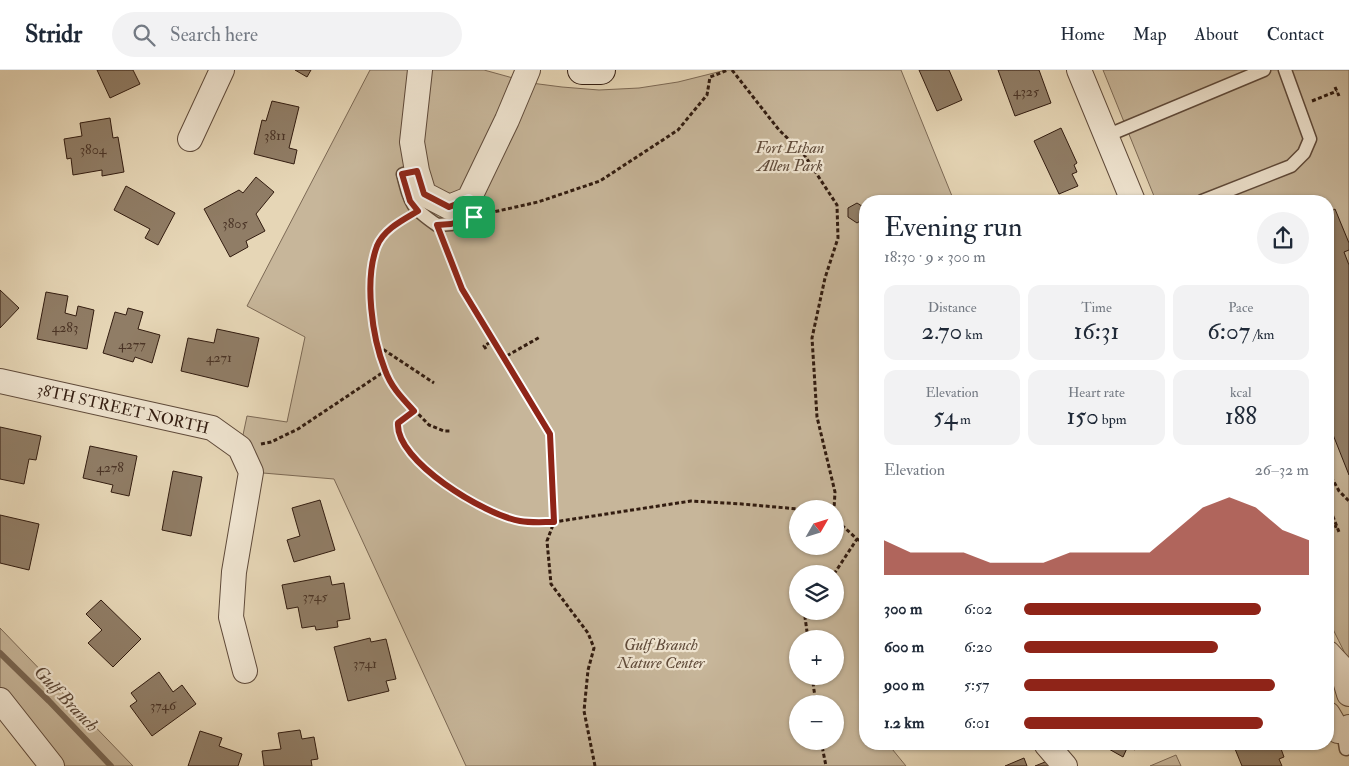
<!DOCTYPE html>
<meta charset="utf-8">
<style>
body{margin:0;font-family:"IM FELL Double Pica",serif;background:#f2f2f3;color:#1f2937;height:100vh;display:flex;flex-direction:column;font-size:19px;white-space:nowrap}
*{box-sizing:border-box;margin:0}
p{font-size:16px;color:#747a83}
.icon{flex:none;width:28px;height:28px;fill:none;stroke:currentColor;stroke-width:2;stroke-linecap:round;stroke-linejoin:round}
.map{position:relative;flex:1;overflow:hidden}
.sheet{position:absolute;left:859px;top:125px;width:475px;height:555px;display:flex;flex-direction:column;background:#fff;border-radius:20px;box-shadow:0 1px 4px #0004}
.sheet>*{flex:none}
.needle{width:32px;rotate:51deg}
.fabs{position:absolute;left:789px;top:430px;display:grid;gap:10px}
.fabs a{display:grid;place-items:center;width:55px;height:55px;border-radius:50%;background:#fff;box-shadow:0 1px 4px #0004;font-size:25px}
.pin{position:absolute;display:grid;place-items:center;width:42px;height:42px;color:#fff;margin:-21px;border-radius:10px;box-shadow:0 2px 8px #0006}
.round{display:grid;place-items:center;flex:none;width:52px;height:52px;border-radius:26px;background:#f2f2f3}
.summary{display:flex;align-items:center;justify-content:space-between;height:85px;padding:0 25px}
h1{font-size:28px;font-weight:600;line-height:38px}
.stats{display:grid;grid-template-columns:repeat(3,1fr);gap:8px;height:85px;padding:5px 25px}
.stats div{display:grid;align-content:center;border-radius:12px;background:#f2f2f3;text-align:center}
.stats b{font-size:25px;font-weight:600}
.stats small{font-size:14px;font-weight:400}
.stats p{font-size:14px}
.chart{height:140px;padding:10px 25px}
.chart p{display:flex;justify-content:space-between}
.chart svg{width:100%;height:90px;margin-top:5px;fill:#8f2418;opacity:.7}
ul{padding:0 25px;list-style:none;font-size:16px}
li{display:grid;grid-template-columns:80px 60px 1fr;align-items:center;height:38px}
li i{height:12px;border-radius:6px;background:#8f2418}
header{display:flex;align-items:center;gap:30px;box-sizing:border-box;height:70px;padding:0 25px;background:#fff;border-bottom:1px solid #e0e1e3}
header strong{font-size:24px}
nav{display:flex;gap:28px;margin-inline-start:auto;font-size:18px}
.search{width:350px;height:45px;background:#f2f2f3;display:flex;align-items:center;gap:12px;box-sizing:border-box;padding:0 18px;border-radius:28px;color:#747a83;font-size:19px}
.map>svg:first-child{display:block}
</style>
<header>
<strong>Stridr</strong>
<div class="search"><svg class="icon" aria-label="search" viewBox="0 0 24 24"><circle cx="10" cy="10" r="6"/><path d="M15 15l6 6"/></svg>Search here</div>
<nav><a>Home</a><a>Map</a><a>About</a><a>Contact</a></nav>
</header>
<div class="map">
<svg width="1349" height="696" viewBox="0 0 1349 696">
<rect width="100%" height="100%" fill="#e6d6b6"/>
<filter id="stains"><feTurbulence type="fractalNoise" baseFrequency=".004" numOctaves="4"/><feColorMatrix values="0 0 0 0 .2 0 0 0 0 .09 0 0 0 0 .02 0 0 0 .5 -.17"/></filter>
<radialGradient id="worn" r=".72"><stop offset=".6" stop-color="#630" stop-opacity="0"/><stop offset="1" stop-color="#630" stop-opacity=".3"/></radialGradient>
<path fill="#c7b69a" stroke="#7c6955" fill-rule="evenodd" d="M370 0H484L531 13 562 17 599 20 639 18 678 12 726 0H901L954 131H865V635L860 639 865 645V674H888L906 696H466L334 409 251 402 240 379 247 346 287 352 305 267 247 236ZM798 439H835V476H798ZM798 504H835V541H798ZM798 569H835V606H798ZM798 634H835V671H798Z
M1103 0H1349V593C1343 577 1334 564 1328 547V131H1156Z
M0 558 133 696H52L0 630Z
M1176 685 1181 696H1150Z"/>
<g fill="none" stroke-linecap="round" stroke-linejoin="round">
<path stroke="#796652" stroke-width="6" d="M0 583 49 631 111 696"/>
</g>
<path fill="#907d66" stroke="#321c10" d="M97 0H133L140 14 110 28Z
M295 0H311L307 7Z
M919 0H949L962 30 937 41Z
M998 0H1039L1051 33 1015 46Z
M272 31 299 37 289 78 297 80 294 94 254 84 262 50 266 51Z
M110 48 113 68 118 67 124 102 102 106V100L73 105 71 88 67 89 64 69 82 66 80 53Z
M1061 58 1077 93 1074 95 1077 102 1072 104 1078 116 1059 124 1034 71Z
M256 107 274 122 256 144 265 161 246 171 248 177 230 187 204 139 239 120 243 123Z
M126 116 175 143 158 175 145 168 150 159 114 140Z
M857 133 865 138V148L857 153 848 147V138Z
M1335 139 1349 173V180L1344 182 1349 195V405L1328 352V143Z
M0 220 19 238 0 258Z
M46 222 68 226 65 243 76 246 78 236 94 240 87 279 37 269Z
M128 238 143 242 138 259 160 265 152 293 135 287 133 292 103 283 115 242 126 245Z
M217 259 259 268 248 317 181 301 188 268 214 273Z
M0 357 41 366 36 390 29 389 24 414 0 409Z
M90 376 137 386 129 426 111 422 113 415 83 408Z
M173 401 202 407 191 466 162 460Z
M320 430 335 480 294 492 287 470 300 466 292 438Z
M0 445 39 454 29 500 0 493Z
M330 506 332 515 344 513 350 549 337 551 338 557 316 560 315 556 302 558 298 537 287 539 282 515Z
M101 530 141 569 113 597 88 573 102 560 86 544Z
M370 568 371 572 386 569 396 609 386 611 389 621 348 631 334 577Z
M159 602 173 622 182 615 196 634 152 666 130 636 137 631 131 623Z
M300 660 302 669 314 667 318 689 311 690 312 696H264L262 681 281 679 278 663Z
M200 661 222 668 219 676 242 684 238 696H188Z
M1100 674H1139L1135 680 1128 676 1123 687Z
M1233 674H1272L1273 678 1280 676 1284 687 1279 689 1282 696H1242Z
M1024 688 1027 696H1005Z
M1050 690 1052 696H1035Z"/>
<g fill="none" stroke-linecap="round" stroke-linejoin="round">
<defs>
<path id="lane" d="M1106 66 1264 0
M417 101 403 104C411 135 411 137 437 155L451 154 474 147 469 129
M1202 131 1291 96 1304 83 1310 69 1285 0
M1343 661 1346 679"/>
<path id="street" d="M420 0 412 72 417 101 424 124 449 137 469 129 507 50 528 0
M1079 0 1133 131
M190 69 222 0
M0 311 212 358 240 378 251 402 234 502 231 547 245 601
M1328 583 1341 597 1349 624
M0 630 52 696
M1328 644 1338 661 1347 660 1349 657
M1046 674 1065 696"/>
<path id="secondary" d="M582 0H601"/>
</defs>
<use href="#lane" stroke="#5f4a3a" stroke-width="15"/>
<use href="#street" stroke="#5f4a3a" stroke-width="26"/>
<use href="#secondary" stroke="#321c10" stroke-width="30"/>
<path stroke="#321c10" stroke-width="3" stroke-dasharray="4 2.5" stroke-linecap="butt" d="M732 0 779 60 803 83 837 135 838 168 825 208 812 268 817 347 835 422 834 439
M1335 17 1339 26
M1312 31 1337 21
M489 143 538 132 600 111 678 60 707 25 710 7 728 0
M404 150 390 158 378 174 370 206 373 255 385 301 396 321 429 355 444 361H451
M443 171 462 219 494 270 503 288 540 267
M378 276 434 313
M486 279 484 276 494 270
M414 341 398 353C395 391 485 445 520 451 531 453 543 452 554 452L550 364 503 288
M261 374 271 372 298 359 385 301
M1328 401 1339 421 1349 431
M1328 434 1339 462
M1328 459 1337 456
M857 469 865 473
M834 504 857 469 835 449
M808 569 805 547 809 541
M812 606 816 634
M821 671 826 696
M595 696 584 641 588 600 594 578 588 563 551 514 547 471 554 452 691 431 742 434 798 439"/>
<use href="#lane" stroke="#efe4d0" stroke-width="12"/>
<use href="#street" stroke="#efe4d0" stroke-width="24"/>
<use href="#secondary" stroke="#efe4d0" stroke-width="28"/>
</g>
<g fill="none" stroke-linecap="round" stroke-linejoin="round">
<defs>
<path id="route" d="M417 101 424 124 449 137 469 129 474 147 451 154 437 155 462 219 550 364 554 452C543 452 531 453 520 451 485 445 395 391 398 353L414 341C402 328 391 317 385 300 372 267 364 210 377 176 384 159 403 150 418 141L410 131 402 104Z"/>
</defs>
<use href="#route" stroke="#fff" stroke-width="10"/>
<use href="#route" stroke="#8f2418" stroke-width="6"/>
</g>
<g text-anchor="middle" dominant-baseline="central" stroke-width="4.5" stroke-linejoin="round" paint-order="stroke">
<g font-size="14" fill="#4a3426">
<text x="1026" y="21">4325</text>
<text x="275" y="65">3811</text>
<text x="93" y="79">3804</text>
<text x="235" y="153">3805</text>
<text x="65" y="257">4283</text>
<text x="132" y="274">4277</text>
<text x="219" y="287">4271</text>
<text x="110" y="397">4278</text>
<text x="315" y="526">3745</text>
<text x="365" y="593">3741</text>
<text x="163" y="635">3746</text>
</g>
<g font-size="16" font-style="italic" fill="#5f4a39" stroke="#efe4d0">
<text x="790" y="78">Fort Ethan<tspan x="790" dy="18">Allen Park</tspan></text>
<text x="661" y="575">Gulf Branch<tspan x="661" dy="18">Nature Center</tspan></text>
</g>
<g font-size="16" fill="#321c10" stroke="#efe4d0">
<text transform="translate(123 339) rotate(13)">38TH STREET NORTH</text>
</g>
<g font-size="18" font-style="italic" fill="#5c4736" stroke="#efe4d0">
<text transform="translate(66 629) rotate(46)">Gulf Branch</text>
</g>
</g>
<rect width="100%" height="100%" filter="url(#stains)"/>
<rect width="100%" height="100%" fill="url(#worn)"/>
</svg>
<div class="fabs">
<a><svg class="needle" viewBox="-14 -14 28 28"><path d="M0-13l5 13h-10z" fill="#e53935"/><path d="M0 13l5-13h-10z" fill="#747a83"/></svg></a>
<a><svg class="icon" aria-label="layers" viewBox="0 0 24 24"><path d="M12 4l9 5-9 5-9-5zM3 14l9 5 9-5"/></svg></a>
<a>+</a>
<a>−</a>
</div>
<div class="pin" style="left:474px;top:147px;background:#1e9e55"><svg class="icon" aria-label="arrive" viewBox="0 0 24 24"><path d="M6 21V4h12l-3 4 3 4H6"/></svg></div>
<section class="sheet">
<div class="summary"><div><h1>Evening run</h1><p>18:30 · 9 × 300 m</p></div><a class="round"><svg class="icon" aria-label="share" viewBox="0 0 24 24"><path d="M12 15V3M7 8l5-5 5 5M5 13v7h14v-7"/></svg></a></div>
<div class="stats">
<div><p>Distance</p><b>2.70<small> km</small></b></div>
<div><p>Time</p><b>16:31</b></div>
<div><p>Pace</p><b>6:07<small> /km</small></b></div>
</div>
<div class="stats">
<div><p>Elevation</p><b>54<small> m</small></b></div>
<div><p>Heart rate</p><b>150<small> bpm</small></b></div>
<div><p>kcal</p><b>188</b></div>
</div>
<div class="chart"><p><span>Elevation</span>26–32 m</p>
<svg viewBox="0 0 160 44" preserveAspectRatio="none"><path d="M0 44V27L10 33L20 33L30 33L40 38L50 38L60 38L70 33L80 33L90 33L100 33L110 22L120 11L130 6L140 11L150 22L160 27V44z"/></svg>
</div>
<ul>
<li><b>300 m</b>6:02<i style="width:83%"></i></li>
<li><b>600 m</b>6:20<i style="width:68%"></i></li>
<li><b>900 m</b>5:57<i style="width:88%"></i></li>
<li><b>1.2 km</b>6:01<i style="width:84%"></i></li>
</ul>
</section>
</div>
